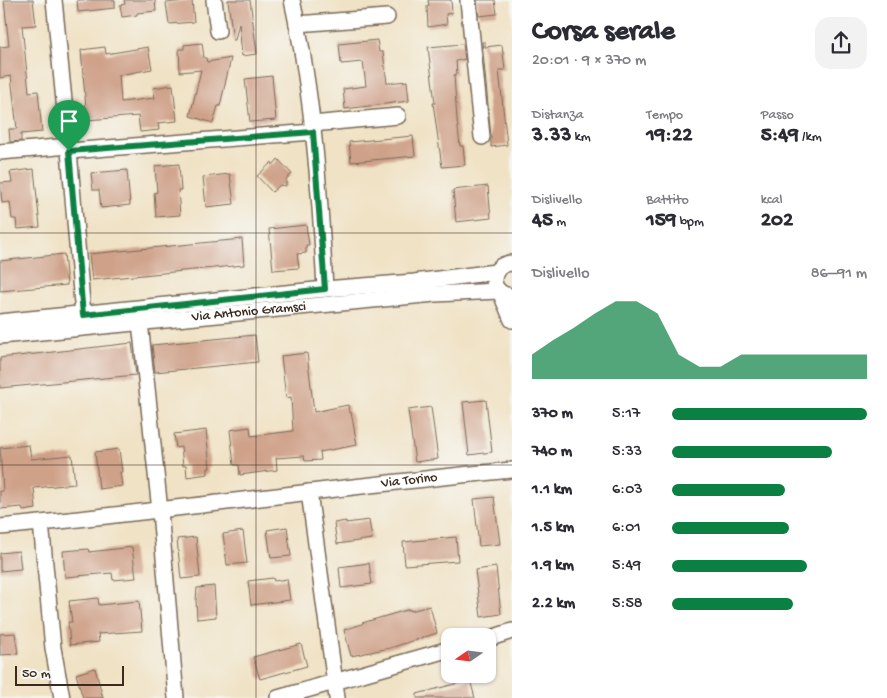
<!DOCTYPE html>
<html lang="it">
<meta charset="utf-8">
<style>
body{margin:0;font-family:"Gochi Hand",sans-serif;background:#f2f2f3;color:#2b2b33;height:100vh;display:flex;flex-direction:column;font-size:19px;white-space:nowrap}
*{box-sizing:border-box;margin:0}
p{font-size:16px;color:#7c7c81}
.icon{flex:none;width:28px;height:28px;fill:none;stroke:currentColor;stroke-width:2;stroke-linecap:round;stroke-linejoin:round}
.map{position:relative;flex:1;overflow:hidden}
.drawer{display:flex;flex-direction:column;background:#fff;width:375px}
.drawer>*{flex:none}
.needle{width:32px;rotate:256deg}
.buttons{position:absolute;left:441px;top:628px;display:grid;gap:10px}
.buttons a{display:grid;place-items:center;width:55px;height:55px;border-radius:10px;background:#fff;box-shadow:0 1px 4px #0004;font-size:25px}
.scale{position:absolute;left:15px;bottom:12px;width:109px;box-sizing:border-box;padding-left:5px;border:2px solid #3b2a1e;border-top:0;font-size:14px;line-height:18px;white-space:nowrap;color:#3b2a1e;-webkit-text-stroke:4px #f6f6f2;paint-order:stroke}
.pin{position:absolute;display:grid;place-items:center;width:42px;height:42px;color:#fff;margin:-51px -21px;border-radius:50% 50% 50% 0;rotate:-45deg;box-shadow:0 0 5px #0007}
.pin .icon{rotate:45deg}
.round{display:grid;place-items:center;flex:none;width:52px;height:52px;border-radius:15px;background:#f2f2f3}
.head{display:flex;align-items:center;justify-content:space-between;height:85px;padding:0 20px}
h1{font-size:28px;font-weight:700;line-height:38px}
.figures{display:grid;grid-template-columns:repeat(3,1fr);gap:8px;height:85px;padding:5px 20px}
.figures div{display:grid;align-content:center}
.figures b{font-size:21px;font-weight:700}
.figures small{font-size:14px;font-weight:400}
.figures p{font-size:14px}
.chart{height:140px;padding:10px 20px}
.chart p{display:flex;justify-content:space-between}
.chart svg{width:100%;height:90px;margin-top:5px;fill:#0b8043;opacity:.7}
ul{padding:0 20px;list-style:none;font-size:16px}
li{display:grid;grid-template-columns:80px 60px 1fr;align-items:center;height:38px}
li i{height:12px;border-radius:6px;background:#0b8043}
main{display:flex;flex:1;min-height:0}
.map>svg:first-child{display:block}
</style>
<main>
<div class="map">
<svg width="512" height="698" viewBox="0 0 512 698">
<rect width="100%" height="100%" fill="#f6f6f2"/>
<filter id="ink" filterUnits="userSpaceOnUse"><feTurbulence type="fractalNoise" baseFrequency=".02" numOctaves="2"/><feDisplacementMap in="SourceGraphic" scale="10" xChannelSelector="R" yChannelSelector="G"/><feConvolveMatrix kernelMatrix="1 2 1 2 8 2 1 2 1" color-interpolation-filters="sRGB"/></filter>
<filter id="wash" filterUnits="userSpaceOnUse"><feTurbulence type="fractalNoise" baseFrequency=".0096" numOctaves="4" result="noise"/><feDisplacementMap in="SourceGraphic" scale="20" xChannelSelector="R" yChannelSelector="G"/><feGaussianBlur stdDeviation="1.12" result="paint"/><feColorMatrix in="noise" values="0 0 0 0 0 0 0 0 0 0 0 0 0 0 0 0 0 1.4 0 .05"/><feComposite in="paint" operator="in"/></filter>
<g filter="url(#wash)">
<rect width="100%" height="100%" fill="#f0e2c5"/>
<g id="blocks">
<path fill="#cfa189" d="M4 0H33L36 25 22 26 29 92 38 91 42 132 21 134V141L10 142 9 129H17L11 76 0 78V47L9 46Z
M77 0H115V8L78 12Z
M124 0H155L156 11 137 13V15L122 17 120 5 125 4Z
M192 0 194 22 169 24 166 3Z
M228 0H250L257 54 242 56 239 23 235 40H233Z
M428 0H451L452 13 446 14 447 24 428 27 427 6H429Z
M477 0H495L497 14 479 16Z
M377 40 379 52H383L387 83 407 81 409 101 345 109 343 89 366 86 363 62 341 64 339 44Z
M482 42H485V47L502 45 505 70H499L507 145 491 147V136Z
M202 43 204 58H206L207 62 231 58 220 106H218L213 123 190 116 201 70 180 72 179 49H184V45Z
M463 44 465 59 456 61 457 74 454 75 457 120 460 146H463L465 165 442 167 433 103H435L428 47Z
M105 47 106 54 148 47 152 69 119 75 121 102 155 98 153 88 173 85 177 121 158 123 159 130 140 132 138 116 87 120 81 50Z
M272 76 276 120 250 122 245 79Z
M413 136 415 156 351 162 349 142Z
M278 159 292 174 286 179V186L280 185 272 192 257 176 272 162 273 165Z
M179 164 181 190H178L180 215 156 217 154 193 157 192 155 166Z
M34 169 40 227 17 229 16 219H12L10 202 2 203 0 183 12 182 10 172Z
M127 170 130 205 101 208 99 190H93L91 173Z
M230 174 234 204 206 207 203 177Z
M488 186 491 218 456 222 453 190Z
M306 225 309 245H306V253L297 254 299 268 273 270 269 229Z
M242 239 244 265 92 280 89 254Z
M64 254 67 285 0 291V261Z
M255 335 258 362 155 372 152 345Z
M132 343 136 375 0 388V358Z
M307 353 314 412 348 405 349 412H351L357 445 320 452 321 460 305 461 304 456 276 458 277 470 240 475 239 465H234L230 430 250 427 251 436 293 431 291 397 286 398 281 356Z
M486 400 492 452 469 455 463 402Z
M431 407 438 459 415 462 408 410Z
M206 430 210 468H208V474L187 477 186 465 183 466 181 447 176 448 174 434Z
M29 445 31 459 72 455 75 484 34 488 36 509 23 511 22 507 0 509V491H3L0 448Z
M119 449 122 472H120L122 486 99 489 95 452Z
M494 497 500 544 479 546 474 499Z
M369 520 372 539 337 544 334 523 346 521V523Z
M287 527 291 556 271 558 267 530Z
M243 531 247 563 227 565 223 534Z
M196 537 200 577 181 579 177 539Z
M456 537 458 561 405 565 403 542Z
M132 547 136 578 113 580 112 573 65 577 63 551 88 549 89 552Z
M19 551 21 569 0 571V553Z
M369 563 372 584 341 588 339 567Z
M496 567 501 614 481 617 475 570Z
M273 578 274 581 287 579 290 600 251 605 248 581Z
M214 586 216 617 197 619 196 600 197 588Z
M98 598 99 605 139 601 142 631 98 634 99 642 70 645 68 622H72L69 601Z
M430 606 437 633 390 648 351 656 344 630 362 624V623L410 609V611Z
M15 633 18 654 0 655V634Z
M301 644 307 666 260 679 253 657Z
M95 668 103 698H83L76 674Z
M470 680 475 698H417V694Z"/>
</g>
</g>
<g filter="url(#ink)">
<use href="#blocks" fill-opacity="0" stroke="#7a6a58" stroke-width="1"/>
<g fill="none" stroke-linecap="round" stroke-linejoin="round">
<defs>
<g id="minor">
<path d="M54 0 69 151 83 315"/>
<path d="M214 0 218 31"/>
<path d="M292 0C313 94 320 193 325 289"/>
<path d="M468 0 482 137"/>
<path d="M297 24 387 17"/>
<path d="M312 124 398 116"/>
<path d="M69 151 313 132"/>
<path d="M0 152 69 146"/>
<path d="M512 263C488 264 488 295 512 296"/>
<path d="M501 294 512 320"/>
<path d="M0 322 325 289 414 282 496 272"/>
<path d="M140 322 160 511 176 698"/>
<path id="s1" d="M0 336 435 294 498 291"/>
<path d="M309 492 337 698"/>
<path d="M41 523 53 648 62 698"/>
<path id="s2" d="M0 527C171 511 341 486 512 470"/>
<path d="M488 639 512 631"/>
<path d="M278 698 450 649"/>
</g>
</defs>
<use href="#minor" stroke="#7a6a58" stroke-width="18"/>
<use href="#minor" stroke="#fff" stroke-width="15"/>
</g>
</g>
<g fill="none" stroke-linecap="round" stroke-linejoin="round" filter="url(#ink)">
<defs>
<path id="route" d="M313 132 325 289 83 315 69 151Z"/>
</defs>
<use href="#route" stroke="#fff" stroke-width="10"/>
<use href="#route" stroke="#0b8043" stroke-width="6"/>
</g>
<path fill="none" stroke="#3b2a1e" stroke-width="1" stroke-opacity="0.55" d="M256 0V698M0 233H512M0 465H512"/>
<g text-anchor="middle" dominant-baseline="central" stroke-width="4" stroke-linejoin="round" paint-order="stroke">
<g font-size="14" fill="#3b2a1e" stroke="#f6f6f2">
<text stroke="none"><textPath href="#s1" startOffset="250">Via Antonio Gramsci</textPath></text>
<text stroke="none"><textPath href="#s2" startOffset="412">Via Torino</textPath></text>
</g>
</g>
</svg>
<div class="buttons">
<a><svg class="needle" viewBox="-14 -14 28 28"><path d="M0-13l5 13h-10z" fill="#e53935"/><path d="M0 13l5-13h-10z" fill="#7c7c81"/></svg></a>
</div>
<div class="scale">50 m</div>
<div class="pin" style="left:69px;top:151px;background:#1e9e55"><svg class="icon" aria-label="arrive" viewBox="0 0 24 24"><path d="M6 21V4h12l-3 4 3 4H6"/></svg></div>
</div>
<section class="drawer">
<div class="head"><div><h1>Corsa serale</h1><p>20:01 · 9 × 370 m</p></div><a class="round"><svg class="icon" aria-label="share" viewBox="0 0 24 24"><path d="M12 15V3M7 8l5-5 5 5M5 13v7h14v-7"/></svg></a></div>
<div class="figures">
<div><p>Distanza</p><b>3.33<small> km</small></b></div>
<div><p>Tempo</p><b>19:22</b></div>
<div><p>Passo</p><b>5:49<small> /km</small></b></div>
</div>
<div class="figures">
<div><p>Dislivello</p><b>45<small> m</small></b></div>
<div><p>Battito</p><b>159<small> bpm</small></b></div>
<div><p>kcal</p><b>202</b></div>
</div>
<div class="chart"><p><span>Dislivello</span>86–91 m</p>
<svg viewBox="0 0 160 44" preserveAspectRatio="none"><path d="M0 44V32L10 25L20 19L30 12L40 6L50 6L60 12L70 32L80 38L90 38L100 32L110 32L120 32L130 32L140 32L150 32L160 32V44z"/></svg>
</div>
<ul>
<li><b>370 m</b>5:17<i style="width:100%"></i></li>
<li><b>740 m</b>5:33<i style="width:82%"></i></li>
<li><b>1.1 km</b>6:03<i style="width:58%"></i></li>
<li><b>1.5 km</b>6:01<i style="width:60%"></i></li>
<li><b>1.9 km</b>5:49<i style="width:69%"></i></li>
<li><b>2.2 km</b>5:58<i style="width:62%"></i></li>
</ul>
</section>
</main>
